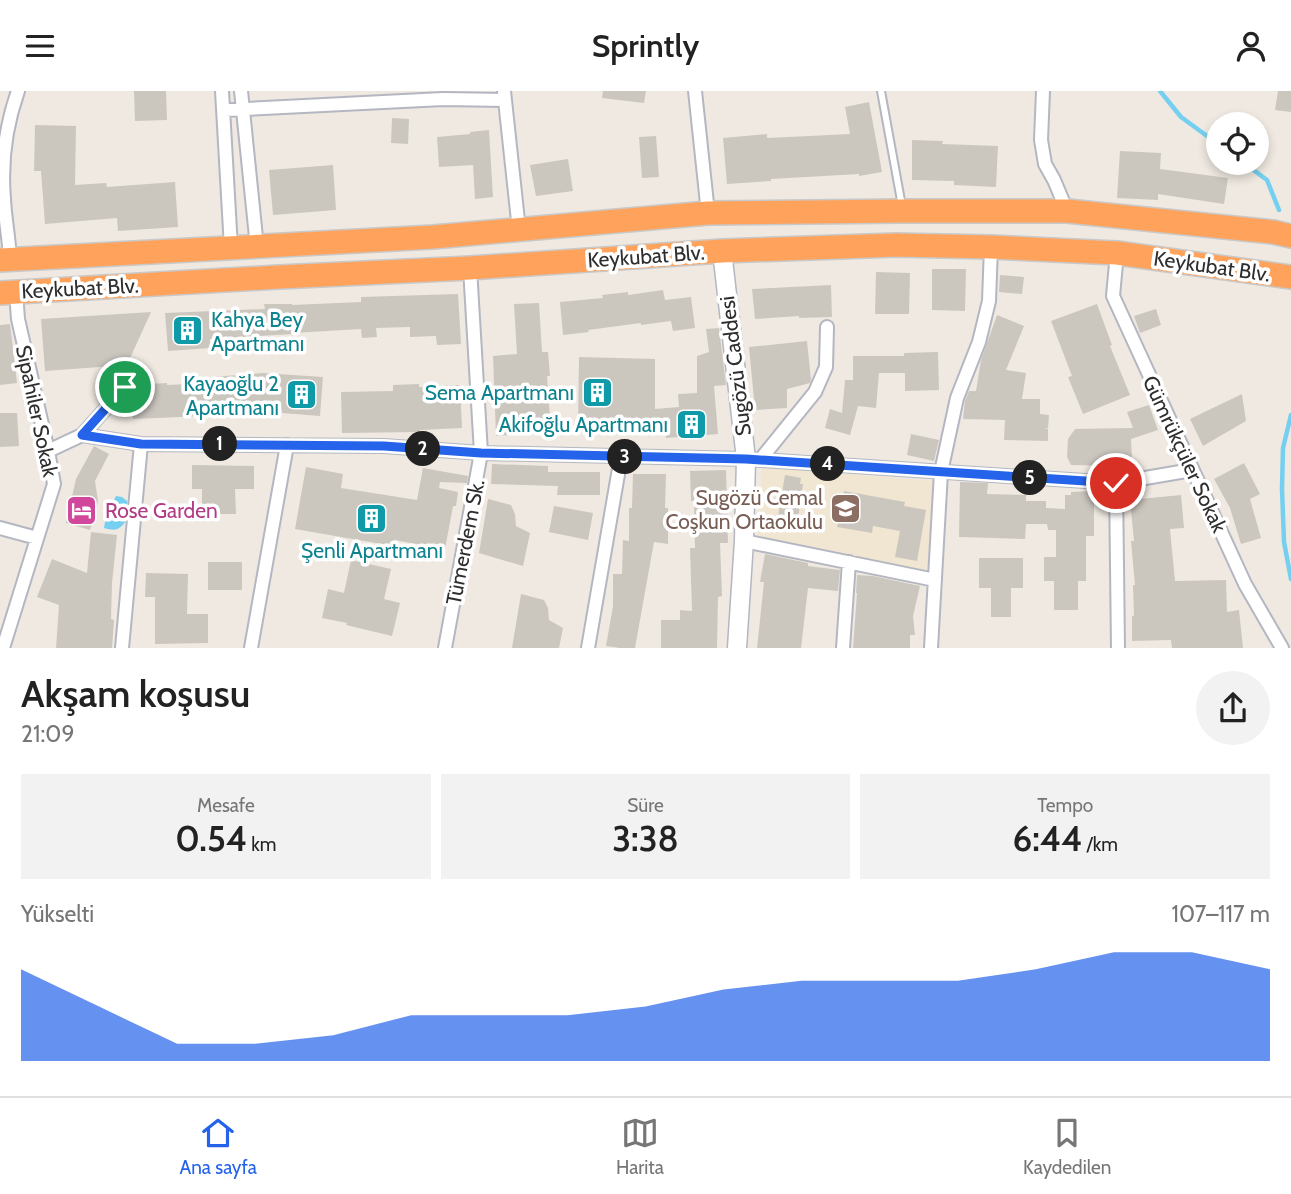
<!DOCTYPE html>
<html lang="tr">
<meta charset="utf-8">
<style>
body{margin:0;font-family:Cabin,sans-serif;background:#f2f2f2;color:#222;height:100vh;display:flex;flex-direction:column;font-size:26px;white-space:nowrap}
*{box-sizing:border-box;margin:0}
p{font-size:23px;color:#767676}
.icon{flex:none;width:38px;height:38px;fill:none;stroke:currentColor;stroke-width:2;stroke-linecap:round;stroke-linejoin:round}
.map{position:relative;height:557px;overflow:hidden}
.panel{display:flex;flex-direction:column;background:#fff;flex:1}
.panel>*{flex:none}
.controls{position:absolute;left:1206px;top:21px;display:grid;gap:14px}
.controls a{display:grid;place-items:center;width:63px;height:63px;border-radius:50%;background:#fff;box-shadow:0 4px 10px #0003;font-size:35px}
.pin{position:absolute;display:grid;place-items:center;width:60px;height:60px;color:#fff;margin:-30px;border:4px solid #fff;border-radius:50%;box-shadow:0 2px 7px #0007}
.km{position:absolute;width:35px;height:35px;margin:-18px;border-radius:50%;background:#222;color:#fff;font-size:19px;line-height:35px;text-align:center}
.round{display:grid;place-items:center;flex:none;width:74px;height:74px;border-radius:37px;background:#f2f2f2}
.headline{display:flex;align-items:center;justify-content:space-between;height:119px;padding:0 21px}
h1{font-size:38px;font-weight:600;line-height:52px}
.metrics{display:grid;grid-template-columns:repeat(3,1fr);gap:10px;height:119px;padding:7px 21px}
.metrics div{display:grid;align-content:center;border-radius:0px;background:#f2f2f2;text-align:center}
.metrics b{font-size:35px;font-weight:600}
.metrics small{font-size:19px;font-weight:400}
.metrics p{font-size:19px}
.chart{height:196px;padding:14px 21px}
.chart p{display:flex;justify-content:space-between}
.chart svg{width:100%;height:126px;margin-top:7px;fill:#2563eb;opacity:.7}
header{display:flex;justify-content:space-between;align-items:center;height:91px;padding:0 21px;background:#fff;font-size:32px;font-weight:600}
.tabs{display:flex;justify-content:space-around;align-items:center;height:98px;border-top:2px solid #e0e0e0;background:#fff;font-size:19px;color:#767676}
.tabs a{display:grid;justify-items:center;gap:4px}
.tabs .current{color:#2563eb}
.map>svg:first-child{display:block}
</style>
<header><svg class="icon" aria-label="menu" viewBox="0 0 24 24"><path d="M4 6h16M4 12h16M4 18h16"/></svg>Sprintly<svg class="icon" aria-label="person" viewBox="0 0 24 24"><circle cx="12" cy="8" r="4"/><path d="M4 21q1-7 8-7t8 7"/></svg></header>
<div class="map">
<svg width="1291" height="557" viewBox="0 0 1291 557">
<rect width="100%" height="100%" fill="#efe9e1"/>
<path fill="#f0e6d1" d="M762 376 933 390 932 453 925 480 758 446Z"/>
<path fill="#75cff0" d="M116 405 122 406 127 410 128 427C120 438 118 441 104 437L106 425Z"/>
<g fill="none" stroke-linecap="round" stroke-linejoin="round">
<path stroke="#75cff0" stroke-width="4.5" d="M1160 0 1181 26 1218 53
M1244 72 1267 89 1279 119
M1291 324 1283 357 1282 398 1284 451 1291 488"/>
</g>
<path fill="#cbc7bf" d="M134 0H166L167 29 135 30Z
M603 0H646L644 12 602 7Z
M1278 0H1291V21L1275 19Z
M869 11 882 81 859 85V83L771 88V90L727 93 723 47 767 43V47L850 43 845 16Z
M392 27 409 28 408 53 391 52Z
M35 34 76 35 75 94 106 92 107 96 175 91 178 136 118 140 117 127 45 133 41 80H34Z
M489 39 493 106 475 108 473 74 439 76 437 46 470 43V41Z
M656 45 659 86 642 87 639 46Z
M912 49 943 50 942 53 998 55 996 96 954 94V90L912 89Z
M1120 60 1161 62 1160 78 1228 87 1224 113 1158 103V109L1117 107Z
M568 68 573 100 536 105 530 74Z
M333 74 336 119 273 124 269 79Z
M932 178H966L965 220 932 219Z
M876 181 910 182 909 223H875Z
M1000 184 1024 186 1022 203 999 201Z
M831 194 832 226 799 227V225L755 228 752 198Z
M663 199 665 209 691 206 695 237 673 240 671 230 641 234V232L588 239 589 241 563 244 560 211 603 207 602 204 628 201V204Z
M458 203 461 253 437 254 436 245 410 246V236L376 237 377 246 362 247 361 238 293 242V243L210 248V257L168 260 165 222 265 218 264 213H292V214L361 211V206Z
M539 212 542 261H548L550 285H547L551 341 496 345 493 265 517 263 514 213Z
M1097 213 1112 254 1110 255 1130 304 1083 323 1068 286 1072 285 1051 230Z
M1156 218 1161 234 1140 242 1134 225Z
M151 221 127 274 45 280 41 228Z
M997 224 1024 235 1006 279 1026 282 1022 308H1040V323L1049 324 1048 337 1045 338H1048V350L1004 349 1005 329 963 328 965 310 969 300H976L981 269Z
M10 233 17 292 0 294V234Z
M719 237 726 294 714 295 718 343 666 347 665 333H614V337L578 336 579 266 655 268V318L679 316 678 303 697 302V265L709 261 706 238Z
M807 250 811 289 810 292 787 298V317L755 319 749 256Z
M938 261 939 299 905 300V282H879L876 317 858 315 850 344 825 337 830 318 842 322 845 289H853V265H904V262Z
M263 282 323 286 320 325 282 322V319L251 323 133 328 131 302 133 294 167 292V294L214 292 213 286Z
M419 293V296L460 294 462 337 420 339V341L342 342 341 301 393 300V294Z
M1242 303 1246 330 1203 355 1190 328Z
M1149 314 1158 339 1131 348 1132 367 1126 375 1071 374 1067 366 1068 348 1075 338 1133 337 1127 321Z
M0 322H17L19 355 0 356Z
M911 343 939 349 934 370 907 364Z
M94 355 109 363 95 390 98 410 90 439 66 432 76 388Z
M1244 372 1260 403 1250 408 1261 447 1241 453 1230 417 1214 388Z
M492 373 548 375V381H600V404H557L558 395 491 393Z
M192 374 254 375V398H235L236 423H208V417H202V398H192Z
M306 376 343 383 341 397 417 409 423 377 468 385 467 392 440 391 439 397 458 401 456 415H453L445 458 394 449 393 455 295 438Z
M726 379 728 452H720L722 505 718 506 717 557H661V529H680V519L692 520 690 457H695L694 410H691L690 380Z
M633 383H666L665 417H668V453L654 451 635 557H620L606 555 613 515V483H622L623 449 629 450V417H632Z
M785 384 801 387 800 393H803L796 441 776 438Z
M960 391 988 392 987 403 1026 404V410H1046V417L1065 418V404H1071V401L1094 400V445H1086V490H1078V519H1054V490H1044V466H1056V439H1048L1047 433H1026L1025 448 959 446Z
M844 400 905 411 904 415 926 419 917 470 895 466 900 440 873 435 872 442 837 436Z
M1181 404 1184 437 1170 438 1175 490 1226 489 1227 521 1239 519 1243 557H1172L1171 549 1132 550V525H1134L1133 494H1135L1131 450H1134L1130 409Z
M488 408 511 414 515 423 516 435 530 442 523 475 479 462Z
M554 415 593 422 588 449 549 441Z
M91 441 117 444 112 492 111 528 114 529 112 557H56L59 514 37 506 52 468 87 482Z
M765 463 808 472V475L840 479 838 500 808 497 801 557H757L764 491H760Z
M979 467H1023V497H1011V526H991V497H979Z
M351 469 391 478 384 508 400 512 392 545 346 534 347 532 322 527 328 498 344 502Z
M208 471H242V499H208Z
M146 482 188 483 187 523H208V552L155 553V506H145Z
M857 484 873 485 920 495 913 525 915 544H910V557H853L857 502H856Z
M521 503 544 509 548 517 549 529 563 537 559 557H512Z"/>
<g fill="none" stroke-linecap="round" stroke-linejoin="round">
<defs>
<path id="lane" d="M881 0 902 115
M104 297 118 304"/>
<path id="street" d="M222 0 231 157
M241 0 257 156
M504 0 519 139
M695 0 708 122
M1043 0 1041 49 1045 73 1054 89 1067 120
M224 19 443 8 505 9
M1117 162 1113 205 1245 493 1282 557
M10 168C9 147 5 128 4 108 1 72 6 34 18 0
M82 344 125 296
M48 360 82 344 141 353 384 355 481 362 746 368 1116 392 1192 379
M760 369 815 301 826 276 827 236
M1116 392 1118 557
M0 437 37 447
M744 450 935 489
M3 557 54 393 48 360 18 228 16 201
M122 557 141 353
M251 557 287 354
M445 557 481 362 470 177
M588 557 621 366
M843 557 849 471
M931 557 941 381 957 307 979 251 989 210 991 156"/>
<path id="secondary" d="M722 160 746 368 744 450 737 557"/>
<path id="highway" d="M0 169 433 146 708 122 902 120H1067L1273 141 1291 145
M0 202 279 186 470 177 722 160 896 154 991 156 1117 162 1291 186"/>
</defs>
<use href="#lane" stroke="#b4b7c1" stroke-width="10"/>
<use href="#street" stroke="#b4b7c1" stroke-width="16"/>
<use href="#secondary" stroke="#b4b7c1" stroke-width="21"/>
<use href="#highway" stroke="#c9c9c9" stroke-width="26"/>
<use href="#lane" stroke="#fff" stroke-width="6"/>
<use href="#street" stroke="#fff" stroke-width="12"/>
<use href="#secondary" stroke="#fff" stroke-width="18"/>
<use href="#highway" stroke="#ffa35c" stroke-width="23"/>
</g>
<g fill="none" stroke-linecap="round" stroke-linejoin="round">
<defs>
<path id="route" d="M125 296 82 344 141 353 384 355 481 362 746 368 1116 392"/>
</defs>
<use href="#route" stroke="#fff" stroke-width="14"/>
<use href="#route" stroke="#2563eb" stroke-width="9"/>
</g>
<defs>
<symbol id="building-square" viewBox="-11 -11 22 22"><rect x="-9" y="-9" width="18" height="18" rx="4" fill="#0f9aa8" stroke="#fff"/><path d="M-4-6H4V6H1V3H-1V6H-4ZM-2.5-4.3h1.7v1.8h-1.7ZM.8-4.3h1.7v1.8H.8ZM-2.5-1h1.7V.8h-1.7ZM.8-1h1.7V.8H.8Z" fill="#fff"/></symbol>
<symbol id="school-square" viewBox="-11 -11 22 22"><rect x="-9" y="-9" width="18" height="18" rx="4" fill="#8d6e63" stroke="#fff"/><path d="M0-5L7-2L0 1L-7-2ZM-4 1L0 2.5L4 1V4Q0 6-4 4Z" fill="#fff"/></symbol>
<symbol id="hotel-square" viewBox="-11 -11 22 22"><rect x="-9" y="-9" width="18" height="18" rx="4" fill="#d1479c" stroke="#fff"/><path d="M-6-4.5h1.5V1H6V5H4.5V3h-9V5H-6ZM-4 0a1.8 1.8 0 1 1 3.6 0ZM.5 0V-2.5h3Q6-2.5 6 0Z" fill="#fff"/></symbol>
</defs>
<g fill-rule="evenodd">
<use href="#building-square" x="170" y="222" width="35" height="35"/>
<use href="#building-square" x="580" y="284" width="35" height="35"/>
<use href="#building-square" x="284" y="286" width="35" height="35"/>
<use href="#building-square" x="674" y="316" width="35" height="35"/>
<use href="#school-square" x="828" y="400" width="35" height="35"/>
<use href="#hotel-square" x="64" y="402" width="35" height="35"/>
<use href="#building-square" x="354" y="410" width="35" height="35"/>
</g>
<g text-anchor="middle" dominant-baseline="central" stroke-width="7" stroke-linejoin="round" paint-order="stroke">
<g font-size="21" fill="#2e2e2e" stroke="#fff">
<text transform="translate(646 165) rotate(-4)">Keykubat Blv.</text>
<text transform="translate(1212 175) rotate(8)">Keykubat Blv.</text>
<text transform="translate(80 197) rotate(-3)">Keykubat Blv.</text>
<text transform="translate(735 275) rotate(-97)">Sugözü Caddesi</text>
<text transform="translate(37 320) rotate(78)">Sipahiler Sokak</text>
<text transform="translate(1185 363) rotate(65)">Gümrükçüler Sokak</text>
<text transform="translate(465 451) rotate(-79)">Tümerdem Sk.</text>
</g>
<g font-size="21" fill="#0d838f" stroke="#fff" text-anchor="end">
<text x="211" y="228" text-anchor="start">Kahya Bey<tspan x="211" dy="24">Apartmanı</tspan></text>
<text x="279" y="292">Kayaoğlu 2<tspan x="279" dy="24">Apartmanı</tspan></text>
<text x="574" y="301">Sema Apartmanı</text>
<text x="668" y="333">Akifoğlu Apartmanı</text>
<text x="372" y="459" text-anchor="middle">Şenli Apartmanı</text>
</g>
<g font-size="21" fill="#785e54" stroke="#fff" text-anchor="end">
<text x="823" y="406">Sugözü Cemal<tspan x="823" dy="24">Coşkun Ortaokulu</tspan></text>
</g>
<g font-size="21" fill="#b23c85" stroke="#fff" text-anchor="start">
<text x="105" y="419">Rose Garden</text>
</g>
</g>
</svg>
<div class="controls">
<a><svg class="icon" aria-label="locate" viewBox="0 0 24 24"><circle cx="12" cy="12" r="6"/><path d="M12 2v4M12 18v4M2 12h4M18 12h4"/></svg></a>
</div>
<div class="pin" style="left:125px;top:296px;background:#1e9e55"><svg class="icon" aria-label="arrive" viewBox="0 0 24 24"><path d="M6 21V4h12l-3 4 3 4H6"/></svg></div>
<div class="pin" style="left:1116px;top:392px;background:#d93025"><svg class="icon" aria-label="check" viewBox="0 0 24 24"><path d="M5 12l5 5 9-10"/></svg></div>
<b class="km" style="left:220px;top:353px">1</b>
<b class="km" style="left:423px;top:358px">2</b>
<b class="km" style="left:625px;top:366px">3</b>
<b class="km" style="left:828px;top:373px">4</b>
<b class="km" style="left:1030px;top:387px">5</b>
</div>
<section class="panel">
<div class="headline"><div><h1>Akşam koşusu</h1><p>21:09</p></div><a class="round"><svg class="icon" aria-label="share" viewBox="0 0 24 24"><path d="M12 15V3M7 8l5-5 5 5M5 13v7h14v-7"/></svg></a></div>
<div class="metrics">
<div><p>Mesafe</p><b>0.54<small> km</small></b></div>
<div><p>Süre</p><b>3:38</b></div>
<div><p>Tempo</p><b>6:44<small> /km</small></b></div>
</div>
<div class="chart"><p><span>Yükselti</span>107–117 m</p>
<svg viewBox="0 0 160 44" preserveAspectRatio="none"><path d="M0 44V12L10 25L20 38L30 38L40 35L50 28L60 28L70 28L80 25L90 19L100 16L110 16L120 16L130 12L140 6L150 6L160 12V44z"/></svg>
</div>
</section>
<nav class="tabs">
<a class="current"><svg class="icon" aria-label="home" viewBox="0 0 24 24"><path d="M3 11l9-7 9 7M6 9v11h12V9"/></svg>Ana sayfa</a>
<a><svg class="icon" aria-label="map" viewBox="0 0 24 24"><path d="M3 6l6-2 6 2 6-2v14l-6 2-6-2-6 2zM9 4v14M15 6v14"/></svg>Harita</a>
<a><svg class="icon" aria-label="saved" viewBox="0 0 24 24"><path d="M7 4h10v16l-5-4-5 4z"/></svg>Kaydedilen</a>
</nav>
